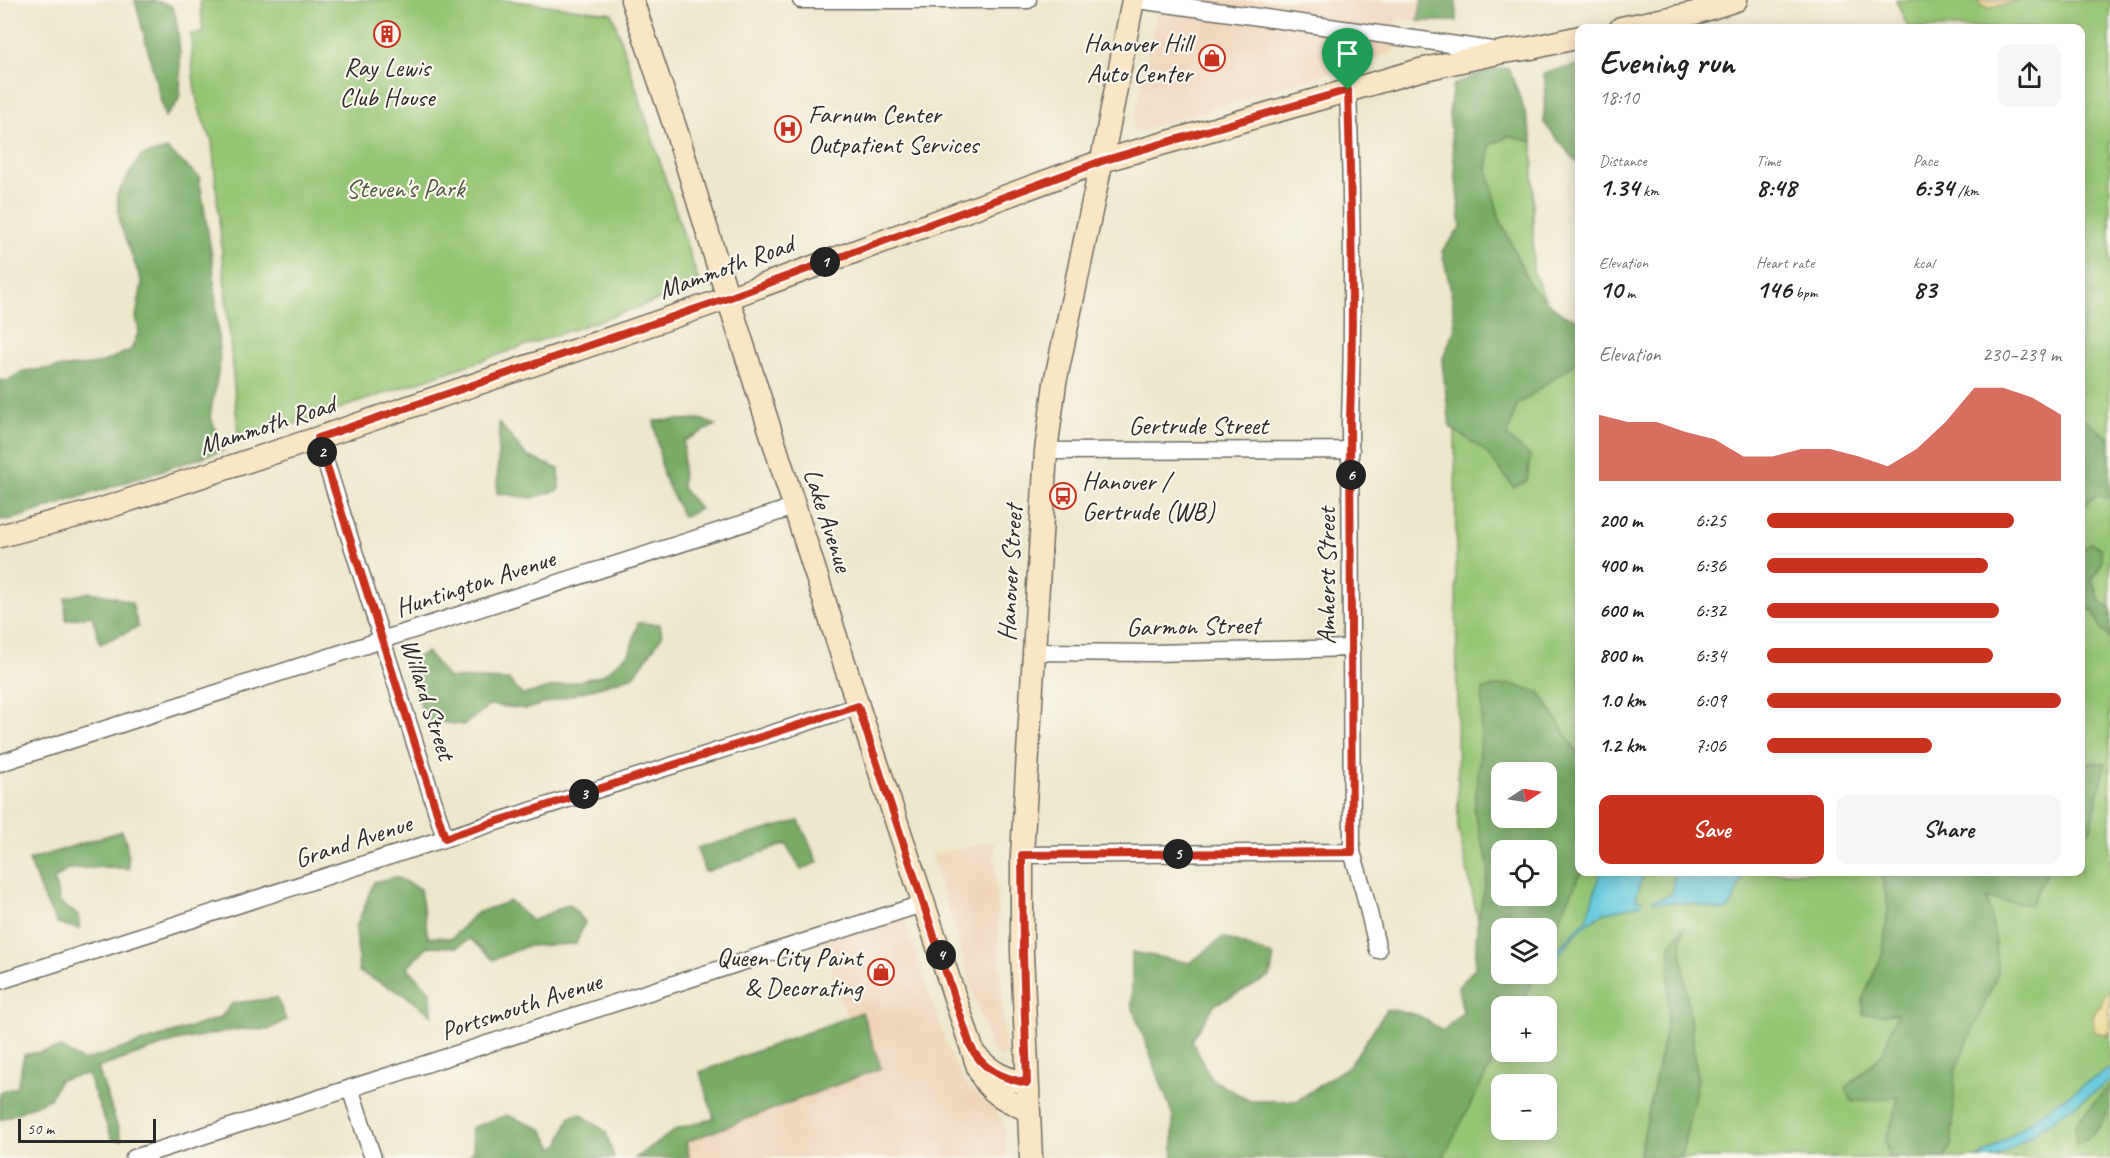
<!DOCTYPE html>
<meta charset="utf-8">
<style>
body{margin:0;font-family:Caveat,sans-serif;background:#f6f6f6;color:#222;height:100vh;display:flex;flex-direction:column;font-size:22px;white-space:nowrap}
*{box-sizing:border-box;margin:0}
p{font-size:20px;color:#767676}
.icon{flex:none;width:33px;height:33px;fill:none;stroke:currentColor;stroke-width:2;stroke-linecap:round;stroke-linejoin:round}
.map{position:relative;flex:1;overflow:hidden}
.details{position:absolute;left:1575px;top:24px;width:510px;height:852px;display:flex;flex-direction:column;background:#fff;border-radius:12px;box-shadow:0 3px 15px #0003}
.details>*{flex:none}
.needle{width:39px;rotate:78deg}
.tools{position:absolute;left:1491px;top:762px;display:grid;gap:12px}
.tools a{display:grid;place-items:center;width:66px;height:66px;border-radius:12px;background:#fff;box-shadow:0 3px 15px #0003;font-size:30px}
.scale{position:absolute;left:18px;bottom:15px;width:138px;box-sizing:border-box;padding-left:6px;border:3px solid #2b2b2b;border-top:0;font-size:16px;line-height:21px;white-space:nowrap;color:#2b2b2b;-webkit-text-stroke:4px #fbf7ec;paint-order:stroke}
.pin{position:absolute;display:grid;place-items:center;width:51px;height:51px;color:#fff;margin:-62px -26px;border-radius:50% 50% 50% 0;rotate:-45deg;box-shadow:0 0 6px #0007}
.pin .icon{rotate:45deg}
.km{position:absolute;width:30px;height:30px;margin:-15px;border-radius:50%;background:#222;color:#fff;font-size:16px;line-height:30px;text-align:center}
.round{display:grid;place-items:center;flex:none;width:63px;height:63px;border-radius:12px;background:#f6f6f6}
.headline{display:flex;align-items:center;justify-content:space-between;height:102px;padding:0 24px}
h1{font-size:33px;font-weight:600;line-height:45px}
.stats{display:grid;grid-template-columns:repeat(3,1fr);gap:9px;height:102px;padding:6px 24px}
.stats div{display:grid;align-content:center}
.stats b{font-size:26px;font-weight:600}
.stats small{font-size:16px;font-weight:400}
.stats p{font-size:16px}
.chart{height:168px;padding:12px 24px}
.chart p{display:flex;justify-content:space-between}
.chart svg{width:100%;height:108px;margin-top:6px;fill:#c8321e;opacity:.7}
.button{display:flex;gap:12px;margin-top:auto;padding:12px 24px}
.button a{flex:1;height:69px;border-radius:12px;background:#c8321e;color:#fff;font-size:24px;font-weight:600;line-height:69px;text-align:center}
.button a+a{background:#f6f6f6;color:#222}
ul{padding:0 24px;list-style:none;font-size:20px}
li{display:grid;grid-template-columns:96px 72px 1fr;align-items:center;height:45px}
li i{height:15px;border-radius:8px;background:#c8321e}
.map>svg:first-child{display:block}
</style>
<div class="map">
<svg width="2110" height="1158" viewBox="0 0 2110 1158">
<rect width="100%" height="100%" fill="#fbf7ec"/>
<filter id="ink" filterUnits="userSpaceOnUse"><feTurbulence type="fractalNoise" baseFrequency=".0167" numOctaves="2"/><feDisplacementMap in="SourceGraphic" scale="12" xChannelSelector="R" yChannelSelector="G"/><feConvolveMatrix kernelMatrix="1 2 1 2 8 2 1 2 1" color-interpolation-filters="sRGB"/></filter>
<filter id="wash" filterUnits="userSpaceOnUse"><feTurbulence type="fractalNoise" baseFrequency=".008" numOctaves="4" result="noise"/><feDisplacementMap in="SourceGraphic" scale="24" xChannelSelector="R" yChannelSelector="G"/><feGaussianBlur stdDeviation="1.35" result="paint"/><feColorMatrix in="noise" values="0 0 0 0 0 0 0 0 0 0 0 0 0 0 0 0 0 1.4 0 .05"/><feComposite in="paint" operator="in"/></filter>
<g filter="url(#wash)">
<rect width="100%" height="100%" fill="#ede7cb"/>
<path fill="#f0d5bc" d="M1159 0H1422L1418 21 1397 19 1393 53 1137 132 1133 126Z
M994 842 1005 1055 1000 1057 991 1050 931 854Z
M899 905 947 1046 964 1083 996 1110 1005 1127 1006 1158H684L689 1156 686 1142 862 1012 847 1017 818 932Z"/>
<path fill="#96c675" stroke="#607850" stroke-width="1.5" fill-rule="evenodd" d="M200 0H505L612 13 700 286 239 443 212 140C193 106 192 71 191 34L203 33Z
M1896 0H2110V1158H1386L1501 1044 1502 1052H1546V1006H1502L1501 1025 1458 828 1455 430 1579 338 1580 872H2080V28H1908ZM1502 772H1546V818H1502ZM1502 850H1546V896H1502ZM1502 928H1546V974H1502ZM1502 1084H1546V1130H1502Z
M1509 136 1533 142V271L1546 301 1531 287 1499 217 1487 168 1490 144Z"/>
<path fill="#78ab66" stroke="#526b48" stroke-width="1.5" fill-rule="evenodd" d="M135 0C145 0 163 0 171 6 180 15 182 84 179 98 178 105 169 111 165 117Z
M1422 0H1456L1457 21H1418Z
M1579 65H1580L1579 165 1544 123 1545 80 1543 73Z
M1509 68 1525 112 1533 142 1509 136 1490 145 1487 168 1499 217 1531 287 1563 315 1580 319 1579 348 1577 362 1517 405 1507 436 1530 456 1527 481 1514 487 1486 452 1450 427 1442 361 1455 328 1451 291 1442 251 1461 227 1449 113 1453 85 1488 70Z
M167 149 199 177 213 263 220 362 210 416 224 450 13 519 0 520V380L7 381 23 371 99 364 131 350 139 331 136 317 142 283 120 224 117 194 141 156Z
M2081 416 2110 439V496L2108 498 2096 495 2081 509Z
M700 419 716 425 684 441 682 488 700 509 683 517 663 475 654 421Z
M499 423 527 456 559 469V490L532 498 497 493Z
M2092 542 2101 549 2102 563 2092 580 2099 599 2110 609V639L2100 627 2093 610H2081V551Z
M90 592 115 597 132 603 138 627 100 644 92 615 66 620 65 598Z
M638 623 660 624 662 636 634 676 527 709 490 705 464 725 426 720 406 663 427 652 448 678 509 680 522 695 603 675 630 652Z
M1511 684 1540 693 1579 755 1580 872H1581L1547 947 1546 928H1502V974H1535L1521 1006H1502L1501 1045 1443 1158H1173V1116L1132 1006V952L1190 963 1223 937 1274 956 1270 977 1214 1005 1192 1040 1211 1079 1250 1101H1296L1350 1065 1387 1009 1418 1015 1443 1031 1463 1012 1458 987 1475 968 1477 925 1489 867 1474 811 1479 765 1483 689ZM1502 772H1546V818H1502ZM1502 850H1546V896H1502Z
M2080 762 2105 763 2091 829 2081 837Z
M799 821 818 862 801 870 786 844 705 872 697 848Z
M122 831 126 840 129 869 107 867 68 869 54 880 60 903 78 915 80 929 57 923 42 895 29 860Z
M1881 872H2047L2031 905 1987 899 1996 942 1998 973 1955 1071 1952 1143 1945 1158H1889L1885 1141 1893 1119 1898 1097 1852 1102 1846 1088 1882 1055 1897 1014 1863 1015V998L1883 953 1888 908Z
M396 877 420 889 428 937 452 938 476 913 510 901 532 921 569 904 585 922 576 944 527 946 493 960 470 939 457 947 428 946 407 967 431 992 432 1015 405 995 359 972 356 927 374 882Z
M1683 928 1681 948 1698 1080 1681 1158H1639L1668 1018 1670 946Z
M277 998 286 1020 268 1030 240 1029 176 1041 98 1068 122 1140 112 1139 87 1074 59 1080 50 1099 0 1120V1092L17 1087 24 1055 61 1048 83 1061 220 1018 233 1003Z
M862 1012 881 1068 686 1142 689 1156 684 1158H635L677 1129 714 1118 700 1072Z
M2110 1085C2110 1114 2104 1132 2076 1144L2075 1124Z
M581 1114 606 1132 614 1158H467L474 1151 471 1128 507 1115 542 1129 553 1148 560 1143 570 1116Z"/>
<path fill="#eeda9e" stroke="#8c8264" stroke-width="1.5" d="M1978 0H2021L1990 8 1981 6Z
M2110 991V1033C2105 1037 2099 1034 2094 1031L2093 1017 2097 1009 2101 1006 2104 996Z"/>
<path fill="#60c8dd" stroke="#467a84" stroke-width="1.5" d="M1600 872H1643L1636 900H1642V904C1630 907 1616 909 1605 913 1580 923 1563 949 1547 969V960L1587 919Z
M1675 872H1744L1732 904 1727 910H1718L1696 904 1653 902V900L1671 895Z
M2110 1068V1081L2011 1149 1995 1158H1977L1991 1150 2055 1103Z"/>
</g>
<g filter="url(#ink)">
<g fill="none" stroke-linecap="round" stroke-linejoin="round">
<defs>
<path id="street" d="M801 0H1028
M1138 0 1492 50
M1348 90C1352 200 1354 309 1350 419L1352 852 1364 892 1378 950
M318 438 445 838
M1046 451 1351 450
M1034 652 1154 653 1352 648
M0 763 794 507
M1022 855 1352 852
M0 981 858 706
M350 1088 373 1158
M134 1158 925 903"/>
<path id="secondary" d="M632 0 677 133 728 298 858 706 979 1070C988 1093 1007 1101 1028 1110
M1621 28 1695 13 1736 0
M0 536 99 510 318 438 728 298 1102 161 1420 70 1502 52 1531 48 1580 37
M977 1057C992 1073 1005 1079 1027 1083
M1031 1158 1022 952V855L1046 451 1055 383 1106 140 1133 0"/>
</defs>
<use href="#street" stroke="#6f6d63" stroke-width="19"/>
<use href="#secondary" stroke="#6f6d63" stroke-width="25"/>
<use href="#street" stroke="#fff" stroke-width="16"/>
<use href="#secondary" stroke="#fbe6c4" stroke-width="22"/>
</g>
</g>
<g fill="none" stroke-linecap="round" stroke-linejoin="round" filter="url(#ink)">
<defs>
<path id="route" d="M1348 90C1351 200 1354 309 1350 419L1352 852 1022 855 1023 952 1027 1083C1002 1078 982 1070 970 1045L858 706 445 838 318 438 728 298 1102 161Z"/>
</defs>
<use href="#route" stroke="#fff" stroke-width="12"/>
<use href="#route" stroke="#c8321e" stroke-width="8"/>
</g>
<defs>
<symbol id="building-ring" viewBox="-11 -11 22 22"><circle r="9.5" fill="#fbf7ec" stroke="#c8321e" stroke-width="1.5"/><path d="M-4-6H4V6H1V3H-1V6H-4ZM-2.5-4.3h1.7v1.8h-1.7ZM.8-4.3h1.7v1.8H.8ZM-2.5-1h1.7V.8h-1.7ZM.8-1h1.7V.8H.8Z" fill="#c8321e"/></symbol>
<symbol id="shop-ring" viewBox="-11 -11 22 22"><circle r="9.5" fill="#fbf7ec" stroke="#c8321e" stroke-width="1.5"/><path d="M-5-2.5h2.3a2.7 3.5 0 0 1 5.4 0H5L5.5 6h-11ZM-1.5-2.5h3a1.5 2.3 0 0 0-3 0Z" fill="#c8321e"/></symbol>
<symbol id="hospital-ring" viewBox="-11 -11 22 22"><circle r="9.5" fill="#fbf7ec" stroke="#c8321e" stroke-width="1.5"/><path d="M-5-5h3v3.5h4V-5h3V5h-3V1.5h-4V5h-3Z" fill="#c8321e"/></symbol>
<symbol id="bus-ring" viewBox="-11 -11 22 22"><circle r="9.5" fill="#fbf7ec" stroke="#c8321e" stroke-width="1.5"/><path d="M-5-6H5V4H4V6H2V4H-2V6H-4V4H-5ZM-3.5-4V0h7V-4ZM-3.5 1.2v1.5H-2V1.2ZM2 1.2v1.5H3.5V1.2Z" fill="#c8321e"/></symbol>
</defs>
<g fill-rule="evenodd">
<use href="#building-ring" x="372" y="19" width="30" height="30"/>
<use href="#shop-ring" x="1197" y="43" width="30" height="30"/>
<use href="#hospital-ring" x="773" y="114" width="30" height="30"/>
<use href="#bus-ring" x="1048" y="481" width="30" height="30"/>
<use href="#shop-ring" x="866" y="957" width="30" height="30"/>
</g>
<g text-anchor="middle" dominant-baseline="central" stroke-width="4.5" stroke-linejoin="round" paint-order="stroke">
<g font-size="26" fill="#2b2b2b" stroke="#fbf7ec" text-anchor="end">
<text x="1192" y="43">Hanover Hill<tspan x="1192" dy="30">Auto Center</tspan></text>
<text x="387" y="67" text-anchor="middle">Ray Lewis<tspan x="387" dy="30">Club House</tspan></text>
<text x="808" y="114" text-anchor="start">Farnum Center<tspan x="808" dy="30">Outpatient Services</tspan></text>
<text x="1082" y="481" text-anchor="start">Hanover /<tspan x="1082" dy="30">Gertrude (WB)</tspan></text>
<text x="862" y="957">Queen City Paint<tspan x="862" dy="30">&amp; Decorating</tspan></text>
</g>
<g font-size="26" fill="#4b5a41" stroke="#fbf7ec">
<text x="405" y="188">Steven's Park</text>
</g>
<g font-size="26" fill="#2b2b2b" stroke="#fbf7ec">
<text transform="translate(726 267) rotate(-20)">Mammoth Road</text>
<text transform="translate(267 425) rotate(-18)">Mammoth Road</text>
<text x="1198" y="425">Gertrude Street</text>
<text transform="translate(828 520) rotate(72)">Lake Avenue</text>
<text transform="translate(1010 573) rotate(-87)">Hanover Street</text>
<text transform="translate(1326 576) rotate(-90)">Amherst Street</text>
<text transform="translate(475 583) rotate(-18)">Huntington Avenue</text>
<text transform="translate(1193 626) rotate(-1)">Garmon Street</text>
<text transform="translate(428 699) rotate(72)">Willard Street</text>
<text transform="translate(353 841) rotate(-18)">Grand Avenue</text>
<text transform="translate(521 1006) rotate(-18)">Portsmouth Avenue</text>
</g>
</g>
</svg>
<div class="tools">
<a><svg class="needle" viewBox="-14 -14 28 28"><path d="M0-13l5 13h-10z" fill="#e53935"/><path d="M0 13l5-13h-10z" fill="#767676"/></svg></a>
<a><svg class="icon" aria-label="locate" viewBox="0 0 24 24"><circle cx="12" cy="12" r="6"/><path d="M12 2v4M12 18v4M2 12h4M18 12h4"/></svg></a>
<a><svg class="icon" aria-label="layers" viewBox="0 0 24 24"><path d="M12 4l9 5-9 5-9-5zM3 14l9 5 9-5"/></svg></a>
<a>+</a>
<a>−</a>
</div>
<div class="scale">50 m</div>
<div class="pin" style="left:1348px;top:90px;background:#1e9e55"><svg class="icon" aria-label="arrive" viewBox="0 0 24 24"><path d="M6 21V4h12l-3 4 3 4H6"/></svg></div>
<b class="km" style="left:825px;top:262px">1</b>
<b class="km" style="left:322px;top:452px">2</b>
<b class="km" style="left:584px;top:794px">3</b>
<b class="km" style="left:941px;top:955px">4</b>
<b class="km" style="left:1178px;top:854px">5</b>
<b class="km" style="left:1351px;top:475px">6</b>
<section class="details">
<div class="headline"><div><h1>Evening run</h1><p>18:10</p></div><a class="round"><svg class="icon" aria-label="share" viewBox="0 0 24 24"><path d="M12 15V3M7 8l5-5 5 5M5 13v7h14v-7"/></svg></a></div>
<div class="stats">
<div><p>Distance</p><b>1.34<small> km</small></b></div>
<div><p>Time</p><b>8:48</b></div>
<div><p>Pace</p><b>6:34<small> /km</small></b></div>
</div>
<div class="stats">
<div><p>Elevation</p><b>10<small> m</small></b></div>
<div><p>Heart rate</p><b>146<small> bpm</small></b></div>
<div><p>kcal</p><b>83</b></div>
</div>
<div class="chart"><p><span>Elevation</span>230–239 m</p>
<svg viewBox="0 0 160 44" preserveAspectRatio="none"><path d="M0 44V17L10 20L20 20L30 24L40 27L50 34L60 34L70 31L80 31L90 34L100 38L110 31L120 20L130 6L140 6L150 10L160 17V44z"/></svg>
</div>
<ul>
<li><b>200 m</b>6:25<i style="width:84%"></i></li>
<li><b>400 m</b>6:36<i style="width:75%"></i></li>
<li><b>600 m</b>6:32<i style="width:79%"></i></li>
<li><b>800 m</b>6:34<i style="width:77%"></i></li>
<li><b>1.0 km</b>6:09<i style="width:100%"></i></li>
<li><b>1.2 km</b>7:06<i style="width:56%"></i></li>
</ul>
<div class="button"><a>Save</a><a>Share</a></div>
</section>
</div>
